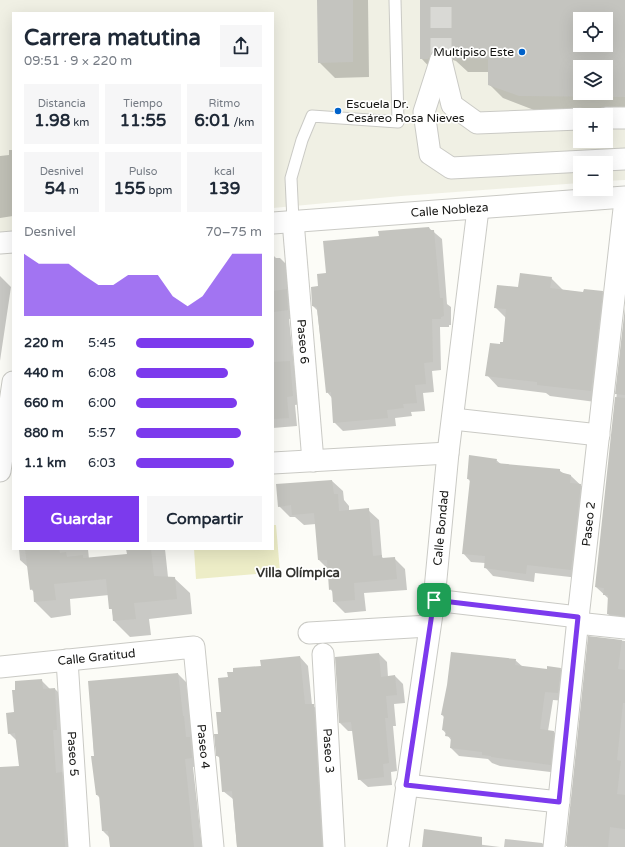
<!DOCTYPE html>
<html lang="es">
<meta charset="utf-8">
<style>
body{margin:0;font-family:"Varela Round",sans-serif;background:#f6f6f7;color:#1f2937;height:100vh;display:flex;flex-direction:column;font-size:15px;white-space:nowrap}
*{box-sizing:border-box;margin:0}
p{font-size:13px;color:#747a83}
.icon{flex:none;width:22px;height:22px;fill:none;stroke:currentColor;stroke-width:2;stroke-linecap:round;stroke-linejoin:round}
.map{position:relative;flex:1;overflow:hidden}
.side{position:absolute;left:12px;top:12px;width:262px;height:538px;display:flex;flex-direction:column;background:#fff;border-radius:0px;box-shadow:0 4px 16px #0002}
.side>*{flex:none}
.tools{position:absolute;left:573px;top:12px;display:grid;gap:8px}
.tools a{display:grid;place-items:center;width:40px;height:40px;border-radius:0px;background:#fff;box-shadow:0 4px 16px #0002;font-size:20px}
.pin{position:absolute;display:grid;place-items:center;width:34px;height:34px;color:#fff;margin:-17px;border-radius:8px;box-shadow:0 2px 6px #0006}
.round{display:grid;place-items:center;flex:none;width:42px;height:42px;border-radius:0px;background:#f6f6f7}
.head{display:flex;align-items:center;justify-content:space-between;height:68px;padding:0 12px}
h1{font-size:22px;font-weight:700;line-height:30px}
.stats{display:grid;grid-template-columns:repeat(3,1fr);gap:6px;height:68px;padding:4px 12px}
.stats div{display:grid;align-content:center;border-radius:0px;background:#f6f6f7;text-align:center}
.stats b{font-size:17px;font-weight:700}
.stats small{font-size:11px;font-weight:400}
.stats p{font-size:11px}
.chart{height:112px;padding:8px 12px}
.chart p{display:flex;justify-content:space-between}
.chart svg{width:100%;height:72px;margin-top:4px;fill:#7c3aed;opacity:.7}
.action{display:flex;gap:8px;margin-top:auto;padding:8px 12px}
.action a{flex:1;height:46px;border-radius:0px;background:#7c3aed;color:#fff;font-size:16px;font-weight:700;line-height:46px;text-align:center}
.action a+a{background:#f6f6f7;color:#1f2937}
ul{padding:0 12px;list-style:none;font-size:13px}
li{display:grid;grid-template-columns:64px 48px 1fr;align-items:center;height:30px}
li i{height:10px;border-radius:5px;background:#7c3aed}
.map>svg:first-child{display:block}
</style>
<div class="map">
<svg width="625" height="847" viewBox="0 0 625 847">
<rect width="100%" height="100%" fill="#fcfcf7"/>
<path fill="#f0f0e4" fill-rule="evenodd" d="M0 0H625V180L606 181V163H580V183L401 196 273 208V13H13V231L0 232ZM580 19H606V45H580ZM580 67H606V93H580ZM580 115H606V141H580Z"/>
<path fill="#ededc7" d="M273 525H276L280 572 196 579 194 549H273Z"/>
<path fill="#0003" fill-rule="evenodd" d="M318 0H368L369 77 335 78 319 62Z
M421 0H625V111L534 110 503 98 489 84V72H468L456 61 453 60 434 72 421 58ZM580 19H606V45H580ZM580 67H606V93H580Z
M9 150H13V216L0 218V156L9 155Z
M429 228 442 239 447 304 451 307V325H449V327H440L441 370 432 371 434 392 423 393 425 411 411 412 412 416 395 418 396 426 343 431 334 422 332 398 327 392 317 310 313 306 319 287 327 274 380 236Z
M273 255 276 258H280L288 266 296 318 289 319 294 366 298 370 301 404 295 405 297 426 273 428Z
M0 276 11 287 0 361Z
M551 278 563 290 584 293 602 292 614 304 603 403 550 396 546 393 498 387 487 375 501 345 504 343 506 318 495 307 519 289Z
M625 317V624L617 623 608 614 609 599 596 587Z
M496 460 502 465 559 470 564 474 570 475 589 493 579 578 535 573 534 582 493 576 485 567V563L471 562 463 553 471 482 468 479Z
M332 481 343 491 344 500 349 506V511L368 510 379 520 382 557 384 559 394 558 405 569 407 590 364 593 366 611 345 613 334 602V593L330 589 328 569 319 560 316 524 304 525 295 517H290L279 506 277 485Z
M19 549H88L89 559 128 555 127 549H165L168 577 174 578 190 593 192 614 149 619 151 635 130 637 114 621 109 595 70 599 71 615 51 618 35 602 34 592 31 589 29 568 20 560Z
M589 637 625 641V847H567Z
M379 654 387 662 388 677 395 676 403 684 405 703 394 704 396 726H393L397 771 391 772 392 785 368 787 359 779 353 731H348L340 723Z
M300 657 308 666 312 705 322 713 329 847H237L233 799 223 791 220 758 217 756 222 713 229 678 262 666Z
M515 660 523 667 548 671 560 669 569 677 566 701 553 700 548 731 554 732 562 740 559 773 500 766 492 763 488 759 459 756 451 748 452 741 443 730 444 717 442 715 448 685Z
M178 674 186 682 194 741 200 766 193 767 202 847H111L110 838 103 831 100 798 97 795 89 682Z
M41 680 50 689H55L63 697 65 738H61L63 775 70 782 73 847H0V823L23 799 17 741 9 733 15 713Z
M505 839 542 843 546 847H504Z
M476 844 500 847H423Z"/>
<path fill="#c4c4bf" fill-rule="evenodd" d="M317 0H353V62L318 63Z
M420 0H625V97L519 96 488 85V59H453L450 51 444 48 439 47 433 50 428 59H420ZM580 19H606V45H580ZM580 67H606V93H580Z
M429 227 430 230H434L440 298H443L444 316 441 317V319H432L433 362 424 363 426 384 415 385 417 403 403 404 404 408 387 410 388 418 333 423 331 392 326 393 317 307 312 306 311 287 318 286 317 274 326 273 323 241 379 236 378 231Z
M520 273 552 277 550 288 583 292 584 289 603 291 591 391 537 385V382L485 376 490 343 500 344V342H503L506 309 494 308 497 285 518 287Z
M287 289 288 310 273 312V291Z
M625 307V395L615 394Z
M290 361 293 396 287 397 289 418 273 419V362Z
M615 397 625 398V616L607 614 608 595H603L604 588 595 587Z
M469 455 497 459 496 463 560 469V472L571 475 570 483 581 484 571 570 527 565 526 574 484 568 485 556 462 554 470 479H467Z
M332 480 334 494H338L339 511 369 508 373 556 382 555V558L395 557 397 579 354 583 355 600 333 602 332 589 329 590 327 560H318L314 513 292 515 291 505 278 507 276 484Z
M25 549H59L60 553 66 552 67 557 83 555V558L127 554 126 549H151L154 576 175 577 177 599 134 603 136 619 113 621 112 609H109L106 579 54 584 56 600 34 602 33 589 30 590Z
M588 636 622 640 618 669 625 670V703H623L617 760 621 761 617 794 625 795V829L610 827 608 847 566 846Z
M451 652 516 659 515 665 547 669V666L561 668 558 693 545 692 540 729 554 731 551 765 491 757V756L482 755V752L450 748 451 737 445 736 446 731 442 730 444 715H441L447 685Z
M379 653 381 677 395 675 397 695 386 696 388 718H385L389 763 383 764 384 777 358 780 351 722 339 723 335 657Z
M300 656 305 704H314L322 847H237L232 791 222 792 219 756H216L214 734H218L216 712H221L218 678 228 677 227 672H233V668L261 666 260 660Z
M178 673 183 716H184L186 737H190L192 758 185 759 194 847H110L108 831H102L99 795H96L91 756H94L88 681Z
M42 679 43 689 55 688 57 730H53L56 773 62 772 65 847H0V767L19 766 15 733 8 734 6 713 14 712 12 690H15V681Z
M424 829 482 837V847H422Z"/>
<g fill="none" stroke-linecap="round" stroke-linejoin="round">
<path stroke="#d9d9d5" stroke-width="21" stroke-dasharray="21 10" stroke-linecap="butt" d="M441 59V0"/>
<defs>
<path id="service" d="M293 221 291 178 302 140 312 116 398 122 395 0"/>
<g id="minor">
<path d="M441 59 424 112 430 154 451 168 625 159"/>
<path d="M441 60 452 105 477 123 580 119"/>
<path d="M606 118H625"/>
<path id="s1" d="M293 221 313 461"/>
<path id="s2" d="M273 223 625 197"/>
<path d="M0 243 13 242"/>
<path d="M453 419 599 435"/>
<path d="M273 463 448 453"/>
<path d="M0 471 13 382"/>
<path d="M434 600 578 617"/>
<path d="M577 623 625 628"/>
<path d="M309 633 429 626"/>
<path id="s3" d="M323 654 334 847"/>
<path id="s4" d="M67 660 79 847"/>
<path id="s5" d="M0 667 194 647 213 847"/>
<path d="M406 785 559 802"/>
<path id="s6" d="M398 847 434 600 448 453 478 209"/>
<path id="s7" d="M554 847 579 609 625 200"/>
</g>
</defs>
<use href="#service" stroke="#cacac5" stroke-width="13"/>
<use href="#minor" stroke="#cacac5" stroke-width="23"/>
<use href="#service" stroke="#fff" stroke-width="11"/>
<use href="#minor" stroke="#fff" stroke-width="21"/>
</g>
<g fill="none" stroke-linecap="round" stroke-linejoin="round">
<defs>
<path id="route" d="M434 600 578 617 559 802 406 785Z"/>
</defs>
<use href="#route" stroke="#fff" stroke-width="8"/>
<use href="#route" stroke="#7c3aed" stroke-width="5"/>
</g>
<g fill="#0062ca" stroke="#fffffe" stroke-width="1.5">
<circle cx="522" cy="52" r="4"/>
<circle cx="338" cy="111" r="4"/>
</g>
<g text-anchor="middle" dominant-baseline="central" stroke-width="3.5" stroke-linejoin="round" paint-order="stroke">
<g font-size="12" fill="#141412" stroke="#fffffe" text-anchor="end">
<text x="514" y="52">Multipiso Este</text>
<text x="346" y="104" text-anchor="start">Escuela Dr.<tspan x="346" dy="14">Cesáreo Rosa Nieves</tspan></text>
</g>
<g font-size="12" fill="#141412" stroke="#fffffe">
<text stroke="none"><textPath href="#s2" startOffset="177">Calle Nobleza</textPath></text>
<text stroke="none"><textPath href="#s1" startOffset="121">Paseo 6</textPath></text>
<text stroke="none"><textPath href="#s7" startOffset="325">Paseo 2</textPath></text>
<text stroke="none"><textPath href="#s6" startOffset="322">Calle Bondad</textPath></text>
<text stroke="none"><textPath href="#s5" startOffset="97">Calle Gratitud</textPath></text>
<text stroke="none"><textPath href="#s5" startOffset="295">Paseo 4</textPath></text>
<text stroke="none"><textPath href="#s3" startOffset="97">Paseo 3</textPath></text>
<text stroke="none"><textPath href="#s4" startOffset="94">Paseo 5</textPath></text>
</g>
<g font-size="13" font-weight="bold" fill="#33332f" stroke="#fffffe">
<text x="298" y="573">Villa Olímpica</text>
</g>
</g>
</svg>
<div class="tools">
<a><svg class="icon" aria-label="locate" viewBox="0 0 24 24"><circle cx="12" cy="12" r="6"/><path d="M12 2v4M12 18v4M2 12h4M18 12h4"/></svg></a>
<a><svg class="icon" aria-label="layers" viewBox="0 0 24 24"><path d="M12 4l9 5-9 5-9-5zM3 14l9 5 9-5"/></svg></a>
<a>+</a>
<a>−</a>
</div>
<div class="pin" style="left:434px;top:600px;background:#1e9e55"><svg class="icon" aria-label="arrive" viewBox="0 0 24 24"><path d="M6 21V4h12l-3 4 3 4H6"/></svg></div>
<section class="side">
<div class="head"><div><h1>Carrera matutina</h1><p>09:51 · 9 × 220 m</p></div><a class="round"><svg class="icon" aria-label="share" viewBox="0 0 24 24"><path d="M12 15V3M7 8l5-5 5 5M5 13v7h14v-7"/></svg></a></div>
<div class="stats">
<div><p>Distancia</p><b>1.98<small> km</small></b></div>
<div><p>Tiempo</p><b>11:55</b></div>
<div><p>Ritmo</p><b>6:01<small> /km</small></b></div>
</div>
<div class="stats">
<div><p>Desnivel</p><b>54<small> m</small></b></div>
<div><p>Pulso</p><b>155<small> bpm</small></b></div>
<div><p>kcal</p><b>139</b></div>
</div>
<div class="chart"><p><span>Desnivel</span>70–75 m</p>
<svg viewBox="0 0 160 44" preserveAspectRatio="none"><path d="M0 44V6L10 12L20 12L30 12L40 19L50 25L60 25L70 19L80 19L90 19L100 32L110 38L120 32L130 19L140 6L150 6L160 6V44z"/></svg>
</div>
<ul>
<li><b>220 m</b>5:45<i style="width:94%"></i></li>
<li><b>440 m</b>6:08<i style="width:73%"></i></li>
<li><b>660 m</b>6:00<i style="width:80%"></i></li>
<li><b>880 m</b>5:57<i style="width:83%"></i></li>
<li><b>1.1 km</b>6:03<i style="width:78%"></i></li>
</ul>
<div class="action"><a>Guardar</a><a>Compartir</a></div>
</section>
</div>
